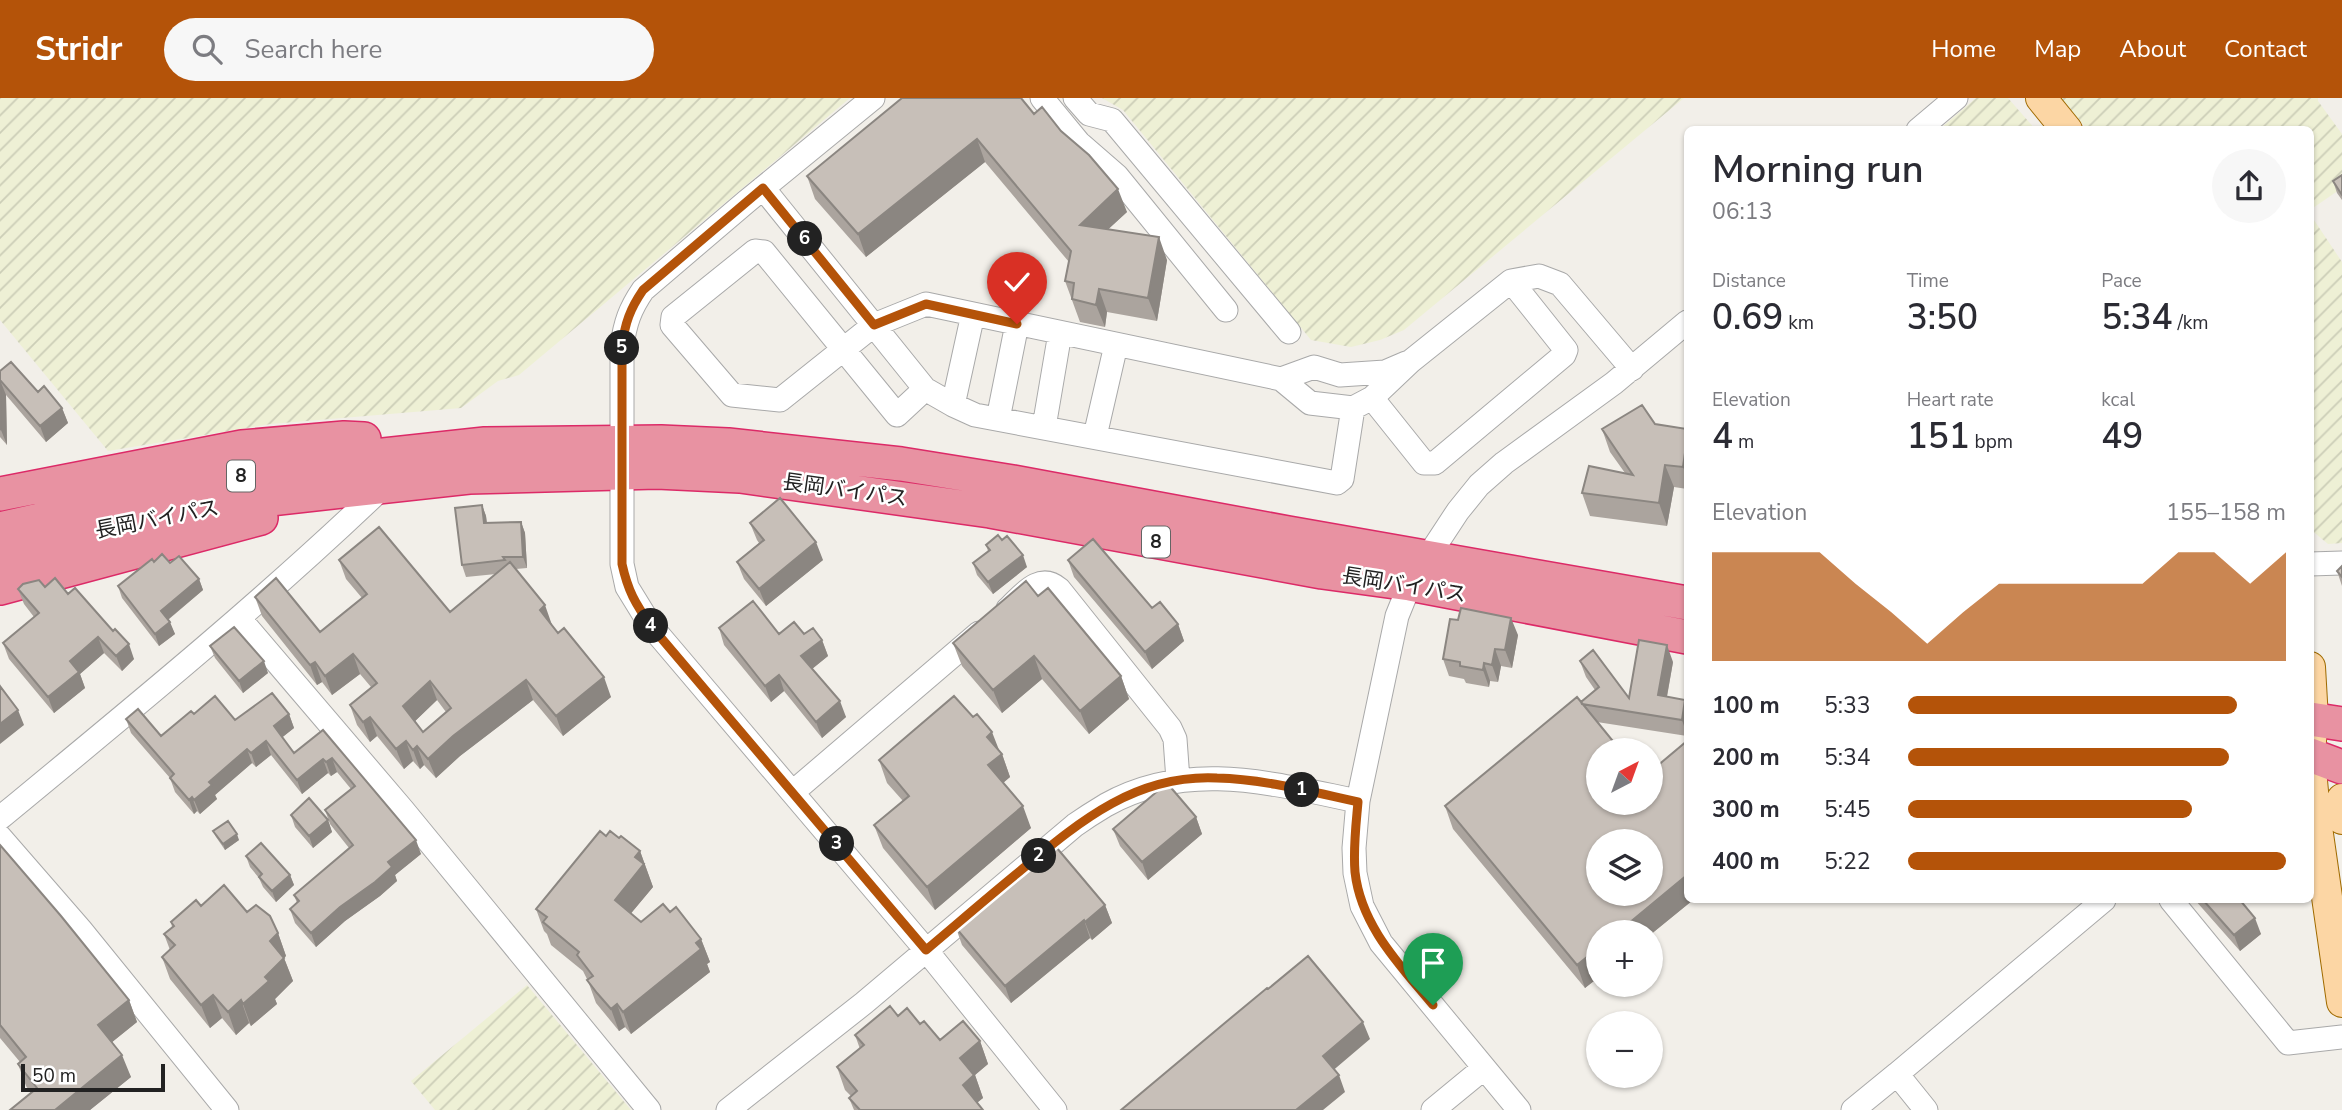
<!DOCTYPE html>
<meta charset="utf-8">
<style>
body{margin:0;font-family:"Nunito Sans","Noto Sans JP",sans-serif;background:#f7f7f7;color:#2b2b33;height:100vh;display:flex;flex-direction:column;font-size:26px;white-space:nowrap}
*{box-sizing:border-box;margin:0}
p{font-size:23px;color:#7c7c81}
.icon{flex:none;width:38px;height:38px;fill:none;stroke:currentColor;stroke-width:2;stroke-linecap:round;stroke-linejoin:round}
.map{position:relative;flex:1;overflow:hidden}
.side{position:absolute;left:1684px;top:28px;width:630px;height:777px;display:flex;flex-direction:column;background:#fff;border-radius:10px;box-shadow:0 2px 5px #0004}
.side>*{flex:none}
.needle{width:46px;rotate:41deg}
.fabs{position:absolute;left:1586px;top:640px;display:grid;gap:14px}
.fabs a{display:grid;place-items:center;width:77px;height:77px;border-radius:50%;background:#fff;box-shadow:0 2px 5px #0004;font-size:35px}
.scale{position:absolute;left:21px;bottom:18px;width:144px;box-sizing:border-box;padding-left:7px;border:4px solid #222;border-top:0;font-size:19px;line-height:24px;white-space:nowrap;color:#222;-webkit-text-stroke:5px #fff;paint-order:stroke}
.pin{position:absolute;display:grid;place-items:center;width:60px;height:60px;color:#fff;margin:-72px -30px;border-radius:50% 50% 50% 0;rotate:-45deg;box-shadow:0 0 7px #0007}
.pin .icon{rotate:45deg}
.km{position:absolute;width:35px;height:35px;margin:-18px;border-radius:50%;background:#222;color:#fff;font-size:19px;line-height:35px;text-align:center}
.round{display:grid;place-items:center;flex:none;width:74px;height:74px;border-radius:37px;background:#f7f7f7}
.headline{display:flex;align-items:center;justify-content:space-between;height:119px;padding:0 28px}
h1{font-size:38px;font-weight:600;line-height:52px}
.stats{display:grid;grid-template-columns:repeat(3,1fr);gap:10px;height:119px;padding:7px 28px}
.stats div{display:grid;align-content:center}
.stats b{font-size:35px;font-weight:600}
.stats small{font-size:19px;font-weight:400}
.stats p{font-size:19px}
.chart{height:196px;padding:14px 28px}
.chart p{display:flex;justify-content:space-between}
.chart svg{width:100%;height:126px;margin-top:7px;fill:#b45309;opacity:.7}
ul{padding:0 28px;list-style:none;font-size:23px}
li{display:grid;grid-template-columns:112px 84px 1fr;align-items:center;height:52px}
li i{height:18px;border-radius:9px;background:#b45309}
header{display:flex;align-items:center;gap:42px;box-sizing:border-box;height:98px;padding:0 35px;background:#b45309;color:#fff}
header strong{font-size:33px}
nav{display:flex;gap:38px;margin-inline-start:auto;font-size:24px}
.search{width:490px;height:63px;background:#f7f7f7;display:flex;align-items:center;gap:18px;box-sizing:border-box;padding:0 24px;border-radius:38px;color:#7c7c81;font-size:26px}
.map>svg:first-child{display:block}
</style>
<header>
<strong>Stridr</strong>
<div class="search"><svg class="icon" aria-label="search" viewBox="0 0 24 24"><circle cx="10" cy="10" r="6"/><path d="M15 15l6 6"/></svg>Search here</div>
<nav><a>Home</a><a>Map</a><a>About</a><a>Contact</a></nav>
</header>
<div class="map">
<svg width="2342" height="1012" viewBox="0 0 2342 1012">
<defs>
<pattern id="farmland-furrows" width="10" height="10" patternUnits="userSpaceOnUse" patternTransform="scale(1.75)"><rect width="10" height="10" fill="#eef0d5"/><path d="M-1 1l2-2M0 10L10 0M9 11l2-2" fill="none" stroke="#ccceb7"/></pattern>
</defs>
<rect width="100%" height="100%" fill="#f2efe9"/>
<path fill="url(#farmland-furrows)" d="M0 0H850L519 277 498 283 461 310 271 326 108 353 0 222Z
M1102 0H1684L1404 232 1380 242 1351 249 1311 242 1123 12Z
M1976 0H2008L2035 31H1940Z
M2061 0H2318V3L2342 36V90L2310 112V32L2087 31Z
M2310 116 2342 164V445L2328 446 2310 431Z
M527 887 631 1012H435L411 983Z"/>
<g fill="none" stroke-linecap="round" stroke-linejoin="round">
<defs>
<path id="minor" d="M873 0 746 104 643 192C630 211 625 225 622 248V466L627 489 651 528 926 852 1055 1012
M1042 0 1079 45 1117 78 1226 212
M1075 0 1089 16 1112 22 1289 234
M1918 32 1956 0
M763 90 925 291 953 307 975 317 1337 385 1342 381 1353 310
M1281 281 1314 269 1340 277 1385 274 1406 265
M925 291 897 317 764 154 755 153 673 219 672 227 732 297 780 302 874 227 926 206 1281 281 1310 305 1353 310 1372 300 1411 263 1511 183 1539 178 1560 186 1632 271
M1372 300 1424 365H1435L1564 257 1566 252 1511 183
M953 307 973 216
M998 321 1017 226
M1044 329 1060 235
M1095 338 1116 247
M2310 466 2342 465
M1008 511C1023 497 1039 474 1059 491L1170 630 1175 641 1178 682
M240 521 403 712 649 1012
M793 694 979 535
M0 720C131 612 262 505 385 387
M0 739 80 831 227 1012
M2171 802 2288 945 2342 939
M1897 976 2104 802
M728 1012 864 905 1075 727C1085 720 1096 713 1106 707 1188 661 1273 686 1358 703
M1433 1012 1484 970
M1519 1012 1381 845 1362 808 1355 775 1354 750 1358 703 1397 518 1410 486 1458 413 1479 387 1504 365 1614 285 1687 224
M1853 1012 1897 976 1926 1012"/>
<path id="major" d="M2041 0 2067 32
M2310 569 2313 621 2310 653
M2310 661 2315 715 2342 904
M2342 701V721"/>
<path id="highway" d="M0 396 242 349 344 340 364 341
M0 431 201 385 347 361 485 346 661 344 728 347 901 366 1013 384 1288 435 1687 505
M0 459 87 435 198 411 270 401 469 379 657 374 740 378 990 413 1322 474 1410 486 1687 539
M0 490 261 420
M2310 621 2342 626
M2310 657 2342 669"/>
</defs>
<use href="#minor" stroke="#a9a9a9" stroke-width="25"/>
<use href="#major" stroke="#a06b00" stroke-width="32"/>
<use href="#highway" stroke="#dc2a67" stroke-width="36"/>
<use href="#minor" stroke="#fff" stroke-width="23"/>
<use href="#major" stroke="#fcd6a4" stroke-width="30"/>
<use href="#highway" stroke="#e892a2" stroke-width="33"/>
</g>
<path fill="#aba49e" fill-rule="evenodd" d="M901 0 1034 16 1127 114 1108 131 1167 162 1157 223 1107 214 1105 229 1080 224 1065 183 1069 164 985 64 866 159 815 101 807 78 901 1Z
M2342 77V102L2337 95 2333 83Z
M0 273 62 310 68 325 46 344 6 297 7 347 0 339Z
M1655 326 1687 331V391L1674 389 1667 428 1590 418 1582 395 1625 375 1610 354 1602 331Z
M482 407 486 418 487 425 521 424 525 435 527 470 516 471 552 527 611 599 563 638 533 602 460 658 436 680 424 667 420 671 413 663 404 671 377 638 370 644 357 627 350 607 371 589 360 576 332 597 322 584 317 587 262 518 255 499 320 534 362 500 346 481 339 462 450 514 496 476 466 479 462 467ZM437 602 446 614 423 634 415 623Z
M750 425 823 462 766 508 744 481 737 464 759 445 757 442Z
M986 447 1027 469 993 496 977 477 973 465 988 453Z
M1068 462 1178 526 1184 543 1152 571 1074 479Z
M154 464 170 465 199 481 203 492 168 522 175 536 159 548 122 500 118 488Z
M2342 468V488L2337 473Z
M45 489 68 496 134 561 122 573 104 555 80 576 85 590 54 615 9 561 3 545 34 519 24 506 18 491Z
M1038 498 1121 578 1129 601 1089 636 1042 581 1002 615 962 568 953 545Z
M1458 522 1518 537 1512 570 1501 568 1498 584 1490 583 1489 589 1466 585 1464 581 1449 578 1443 561Z
M719 530 804 536 822 542 828 558 812 571 846 619 822 640 784 593 771 604 724 547Z
M210 548 268 575 243 595 215 560Z
M1580 563 1629 600 1673 564 1667 599 1685 602 1687 607V638L1597 624 1693 802 1650 837V835L1585 890 1453 731 1445 708 1595 592 1586 579Z
M194 616 235 622 289 616 294 630 282 639 294 655 323 632 421 756 395 777 397 783 380 798 345 823 316 849 295 825 290 811 297 805 294 797 349 750 330 726 325 712 351 691 337 674 331 678 328 675 302 696 271 657 256 669 252 665 215 697 217 701 200 716 197 713 194 716 175 694 170 680 131 635 126 621 161 638Z
M973 619 1002 656 1010 679 1003 685 1031 730 935 812 883 750 874 727 903 703 887 685 879 662Z
M291 717 328 722 332 734 313 750 295 729Z
M1196 719 1202 736 1148 782 1120 748 1113 731Z
M213 733 239 742 225 752 216 739Z
M606 738 619 740 640 753 653 789 631 815 641 824 701 841 710 864 707 866 710 874 631 936 625 929 619 933 596 905 588 883 583 873 551 847 547 836 544 833 536 811Z
M0 747 129 902 137 924 112 944 131 979 90 1012H10L31 995 26 988 18 966 20 964 0 940Z
M246 758 290 777 294 787 276 804 263 789 259 780 250 769Z
M1031 760 1105 807 1112 825 1092 842 1090 840 1011 905 962 847 956 830 1033 765Z
M2195 802H2240L2261 836 2240 853Z
M201 808 247 814 278 835 286 858 284 860 293 883 275 901 277 906 251 928 249 925 236 937 222 920 210 930 170 881 162 859 170 852 164 836 172 829 171 824Z
M898 918 920 926 940 942 980 943 988 966 975 977 983 1000 977 1004 983 1012H854L849 1000 851 998 845 992 837 969 860 951 855 937Z"/>
<path fill="#8b8681" d="M977 41 985 64 866 159 858 136Z
M1118 91 1127 114 1088 150 1080 127Z
M1159 139 1167 162 1157 223 1148 200Z
M1099 191 1107 214 1105 229 1096 207Z
M0 282 6 297 7 347 1 332Z
M62 310 68 325 46 344 40 328Z
M1687 341V380L1683 369Z
M1665 367 1674 389 1667 428 1659 405Z
M482 407 486 418 488 437 484 425Z
M521 424 525 435 527 470 523 459Z
M816 444 823 462 766 508 759 491Z
M1023 457 1027 469 993 496 988 484Z
M199 481 203 492 165 524 161 513Z
M545 507 552 527 540 512Z
M1511 520 1518 537 1512 570 1505 552Z
M170 524 175 536 159 548 155 536Z
M1178 526 1184 543 1152 571 1145 554Z
M98 539 104 555 80 576 85 590 54 615 48 599 70 563Z
M822 542 828 558 807 575 801 558Z
M129 546 134 561 122 573 116 558Z
M1667 547 1673 564 1664 614 1658 597Z
M1495 551 1501 568 1498 584 1492 567Z
M353 556 360 576 332 597 325 578Z
M1034 558 1042 581 1002 615 993 592Z
M264 563 268 575 243 595 239 583Z
M315 564 322 584 317 587 310 567Z
M1484 565 1490 583 1489 589 1483 572Z
M779 577 784 593 771 604 765 588Z
M1121 578 1129 601 1089 636 1080 613Z
M604 579 611 599 563 638 556 618Z
M526 582 533 602 460 658 436 680 428 661 453 638Z
M430 583 437 602 410 628 403 608Z
M1685 602 1687 607V637L1682 622Z
M840 603 846 619 822 640 816 624Z
M18 612 24 627 0 646V626Z
M289 616 294 630 279 642 274 628Z
M370 619 377 638 370 644 363 624Z
M992 634 1001 657 987 639Z
M266 643 271 657 256 669 251 655Z
M406 643 413 663 404 671 396 651Z
M417 648 424 667 420 671 413 652Z
M247 651 252 665 215 697 217 701 200 716 194 702 209 684Z
M1002 656 1010 679 997 690 988 667Z
M332 660 337 674 331 678 326 664Z
M323 661 328 675 302 696 297 682Z
M192 699 197 713 194 716 189 702Z
M1023 708 1031 730 935 812 927 789Z
M1196 719 1202 736 1148 782 1142 764Z
M328 722 332 734 313 750 309 738Z
M237 736 239 742 225 752 223 746Z
M416 742 421 756 395 777 397 783 380 798 345 823 316 849 311 835 388 764Z
M640 753 653 789 623 825 615 802 635 759Z
M290 777 294 787 276 804 272 793Z
M1687 777V802H1693L1650 837V835H1617Z
M1105 807 1112 825 1092 842 1085 824Z
M2255 820 2261 836 2240 853 2234 837Z
M1084 822 1090 840 1011 905 1005 888Z
M278 835 286 858 278 865 270 843Z
M701 841 710 864 707 866 710 874 631 936 623 914Z
M1598 850V880L1585 890 1577 867Z
M284 860 293 883 275 901 277 906 251 928 243 906 265 879Z
M213 897 222 920 210 930 201 907Z
M129 902 137 924 106 949 98 927Z
M241 902 249 925 236 937 228 914Z
M617 906 625 929 619 933 611 911Z
M1363 924 1370 941 1330 975 1323 958Z
M980 943 988 966 975 977 983 1000 971 1010 963 987 960 960Z
M122 957 131 979 90 1012H55Z
M1339 977 1345 994 1323 1012H1296Z"/>
<path fill="#c7bfb8" stroke="#8b8681" stroke-width="2" fill-rule="evenodd" d="M902 0H1021L1034 16 1042 9 1061 33 1089 57 1118 91 1080 127 1159 139 1148 200 1099 191 1096 207 1072 201 1074 185 1065 183 1071 153 977 41 858 136 807 78Z
M2342 77V97L2333 83Z
M11 264 38 294 44 288 62 310 40 328 0 282 1 332 0 330V273Z
M1642 307 1655 326 1687 331V341L1683 369 1665 367 1659 405 1582 395 1589 368 1633 377 1602 331Z
M780 400 816 444 759 491 737 464 764 442 750 425Z
M482 407 484 425 521 424 523 459H503L505 462 462 467 455 410Z
M379 429 450 514 510 464 545 507 540 512 558 535 564 530 604 579 556 618 526 582 453 638 428 661 417 648 413 652 406 643 396 651 370 619 363 624 350 607 377 585 353 556 325 578 315 564 310 567 255 499 276 480 320 534 367 496 339 462ZM430 583 451 610 423 634 403 608Z
M998 437 1002 442 1007 438 1023 457 988 484 973 465 990 452 986 447Z
M1093 441 1152 510 1160 504 1178 526 1145 554 1068 462Z
M162 456 170 465 179 458 199 481 161 513 170 524 155 536 118 488 152 461 154 464Z
M2342 468V479L2337 473Z
M55 480 68 496 75 490 113 533 115 531 129 546 116 558 98 539 70 563 79 574 48 599 3 545 39 515 18 491 23 486 39 482 45 489Z
M1026 483 1038 498 1048 490 1121 578 1080 613 1034 558 993 592 953 545Z
M753 503 779 536 794 524 804 536 813 530 822 542 801 558 840 603 816 624 779 577 765 588 719 530Z
M1461 510 1511 520 1505 552 1495 551 1492 567 1484 565 1483 572 1460 568V564L1443 561 1450 521 1458 522Z
M234 529 264 563 239 583 210 548Z
M1639 542 1667 547 1658 597 1685 602 1682 622 1582 606 1581 604 1599 589 1580 563 1593 552 1629 600Z
M0 588 18 612 0 626Z
M272 595 289 616 274 628 294 655 323 632 416 742 388 764 392 769 375 784 340 809 311 835 290 811 299 803 294 797 353 747 325 712 355 688 332 660 326 664 323 661 297 682 266 643 251 655 247 651 209 684 212 687 194 702 192 699 189 702 170 680 174 676 126 621 138 611 161 638 191 613 194 616 215 598 235 622Z
M954 598 973 619 977 616 992 634 987 639 1002 656 988 667 1023 708 927 789 874 727 909 698 879 662Z
M1577 599 1621 653H1598V705H1650V674L1687 643V777L1617 835H1598V850L1577 867 1445 708ZM1598 744H1650V796H1598Z
M1167 685 1196 719 1142 764 1113 731Z
M309 700 328 722 309 738 291 717Z
M228 723 237 736 223 746 213 733Z
M600 733 606 738 610 733 619 740 621 738 640 753 635 759 644 766 615 802 641 824 663 806 670 814 676 809 701 841 696 845 701 851 623 914 617 906 611 911 597 895 587 882 593 878 577 857 579 854 543 824 547 819 536 811Z
M1051 743 1105 807 1085 824 1084 822 1005 888 956 830 1034 764 1031 760Z
M261 745 290 777 272 793 259 779 262 776 246 758Z
M0 747 61 818 129 902 98 927 122 957 55 1012H10L37 990 18 966 26 959 0 927Z
M224 787 247 814 256 807 270 818 278 835 270 843 284 860 265 879 269 883 243 906 241 902 228 914 213 897 201 907 162 859 175 847 164 836 174 828 171 824 196 802 201 808Z
M2203 802H2240L2255 820 2234 837Z
M1308 858 1363 924 1323 958 1339 977 1296 1012H1121L1226 924 1267 890 1268 891Z
M890 908 898 918 907 910 920 926 924 923 940 942 963 923 980 943 960 960 974 977 963 987 983 1012H860L849 1000 857 993 837 969 864 947 855 937Z"/>
<g fill="none" stroke-linecap="round" stroke-linejoin="round">
<defs>
<path id="route" d="M1017 226 926 206 874 227 763 90 643 192C630 211 625 225 622 248V466C628 493 635 505 651 528L926 852C957 826 988 799 1020 773 1079 724 1135 676 1217 680 1264 681 1312 694 1358 704 1356 727 1353 750 1355 774 1361 828 1400 867 1433 907"/>
</defs>
<use href="#route" stroke="#fff" stroke-width="14"/>
<use href="#route" stroke="#b45309" stroke-width="9"/>
</g>
<g text-anchor="middle" dominant-baseline="central" stroke-width="5" stroke-linejoin="round" paint-order="stroke">
<g fill="#fff" stroke="#646464" stroke-width="2">
<rect x="227" y="362.5" width="28" height="31" rx="5"/>
<rect x="1142" y="428.5" width="28" height="31" rx="5"/>
</g>
<g font-size="19" font-weight="bold" fill="#222">
<text x="241" y="378">8</text>
<text x="1156" y="444">8</text>
</g>
<g font-size="21" fill="#222" stroke="#fff">
<text transform="translate(845 392) rotate(8)">長岡バイパス</text>
<text transform="translate(157 421) rotate(-11)">長岡バイパス</text>
<text transform="translate(1404 487) rotate(9)">長岡バイパス</text>
</g>
</g>
</svg>
<div class="fabs">
<a><svg class="needle" viewBox="-14 -14 28 28"><path d="M0-13l5 13h-10z" fill="#e53935"/><path d="M0 13l5-13h-10z" fill="#7c7c81"/></svg></a>
<a><svg class="icon" aria-label="layers" viewBox="0 0 24 24"><path d="M12 4l9 5-9 5-9-5zM3 14l9 5 9-5"/></svg></a>
<a>+</a>
<a>−</a>
</div>
<div class="scale">50 m</div>
<div class="pin" style="left:1433px;top:907px;background:#1e9e55"><svg class="icon" aria-label="arrive" viewBox="0 0 24 24"><path d="M6 21V4h12l-3 4 3 4H6"/></svg></div>
<div class="pin" style="left:1017px;top:226px;background:#d93025"><svg class="icon" aria-label="check" viewBox="0 0 24 24"><path d="M5 12l5 5 9-10"/></svg></div>
<b class="km" style="left:1302px;top:692px">1</b>
<b class="km" style="left:1039px;top:758px">2</b>
<b class="km" style="left:837px;top:746px">3</b>
<b class="km" style="left:651px;top:528px">4</b>
<b class="km" style="left:622px;top:250px">5</b>
<b class="km" style="left:805px;top:141px">6</b>
<section class="side">
<div class="headline"><div><h1>Morning run</h1><p>06:13</p></div><a class="round"><svg class="icon" aria-label="share" viewBox="0 0 24 24"><path d="M12 15V3M7 8l5-5 5 5M5 13v7h14v-7"/></svg></a></div>
<div class="stats">
<div><p>Distance</p><b>0.69<small> km</small></b></div>
<div><p>Time</p><b>3:50</b></div>
<div><p>Pace</p><b>5:34<small> /km</small></b></div>
</div>
<div class="stats">
<div><p>Elevation</p><b>4<small> m</small></b></div>
<div><p>Heart rate</p><b>151<small> bpm</small></b></div>
<div><p>kcal</p><b>49</b></div>
</div>
<div class="chart"><p><span>Elevation</span>155–158 m</p>
<svg viewBox="0 0 160 44" preserveAspectRatio="none"><path d="M0 44V6L10 6L20 6L30 6L40 17L50 27L60 38L70 27L80 17L90 17L100 17L110 17L120 17L130 6L140 6L150 17L160 6V44z"/></svg>
</div>
<ul>
<li><b>100 m</b>5:33<i style="width:87%"></i></li>
<li><b>200 m</b>5:34<i style="width:85%"></i></li>
<li><b>300 m</b>5:45<i style="width:75%"></i></li>
<li><b>400 m</b>5:22<i style="width:100%"></i></li>
</ul>
</section>
</div>
